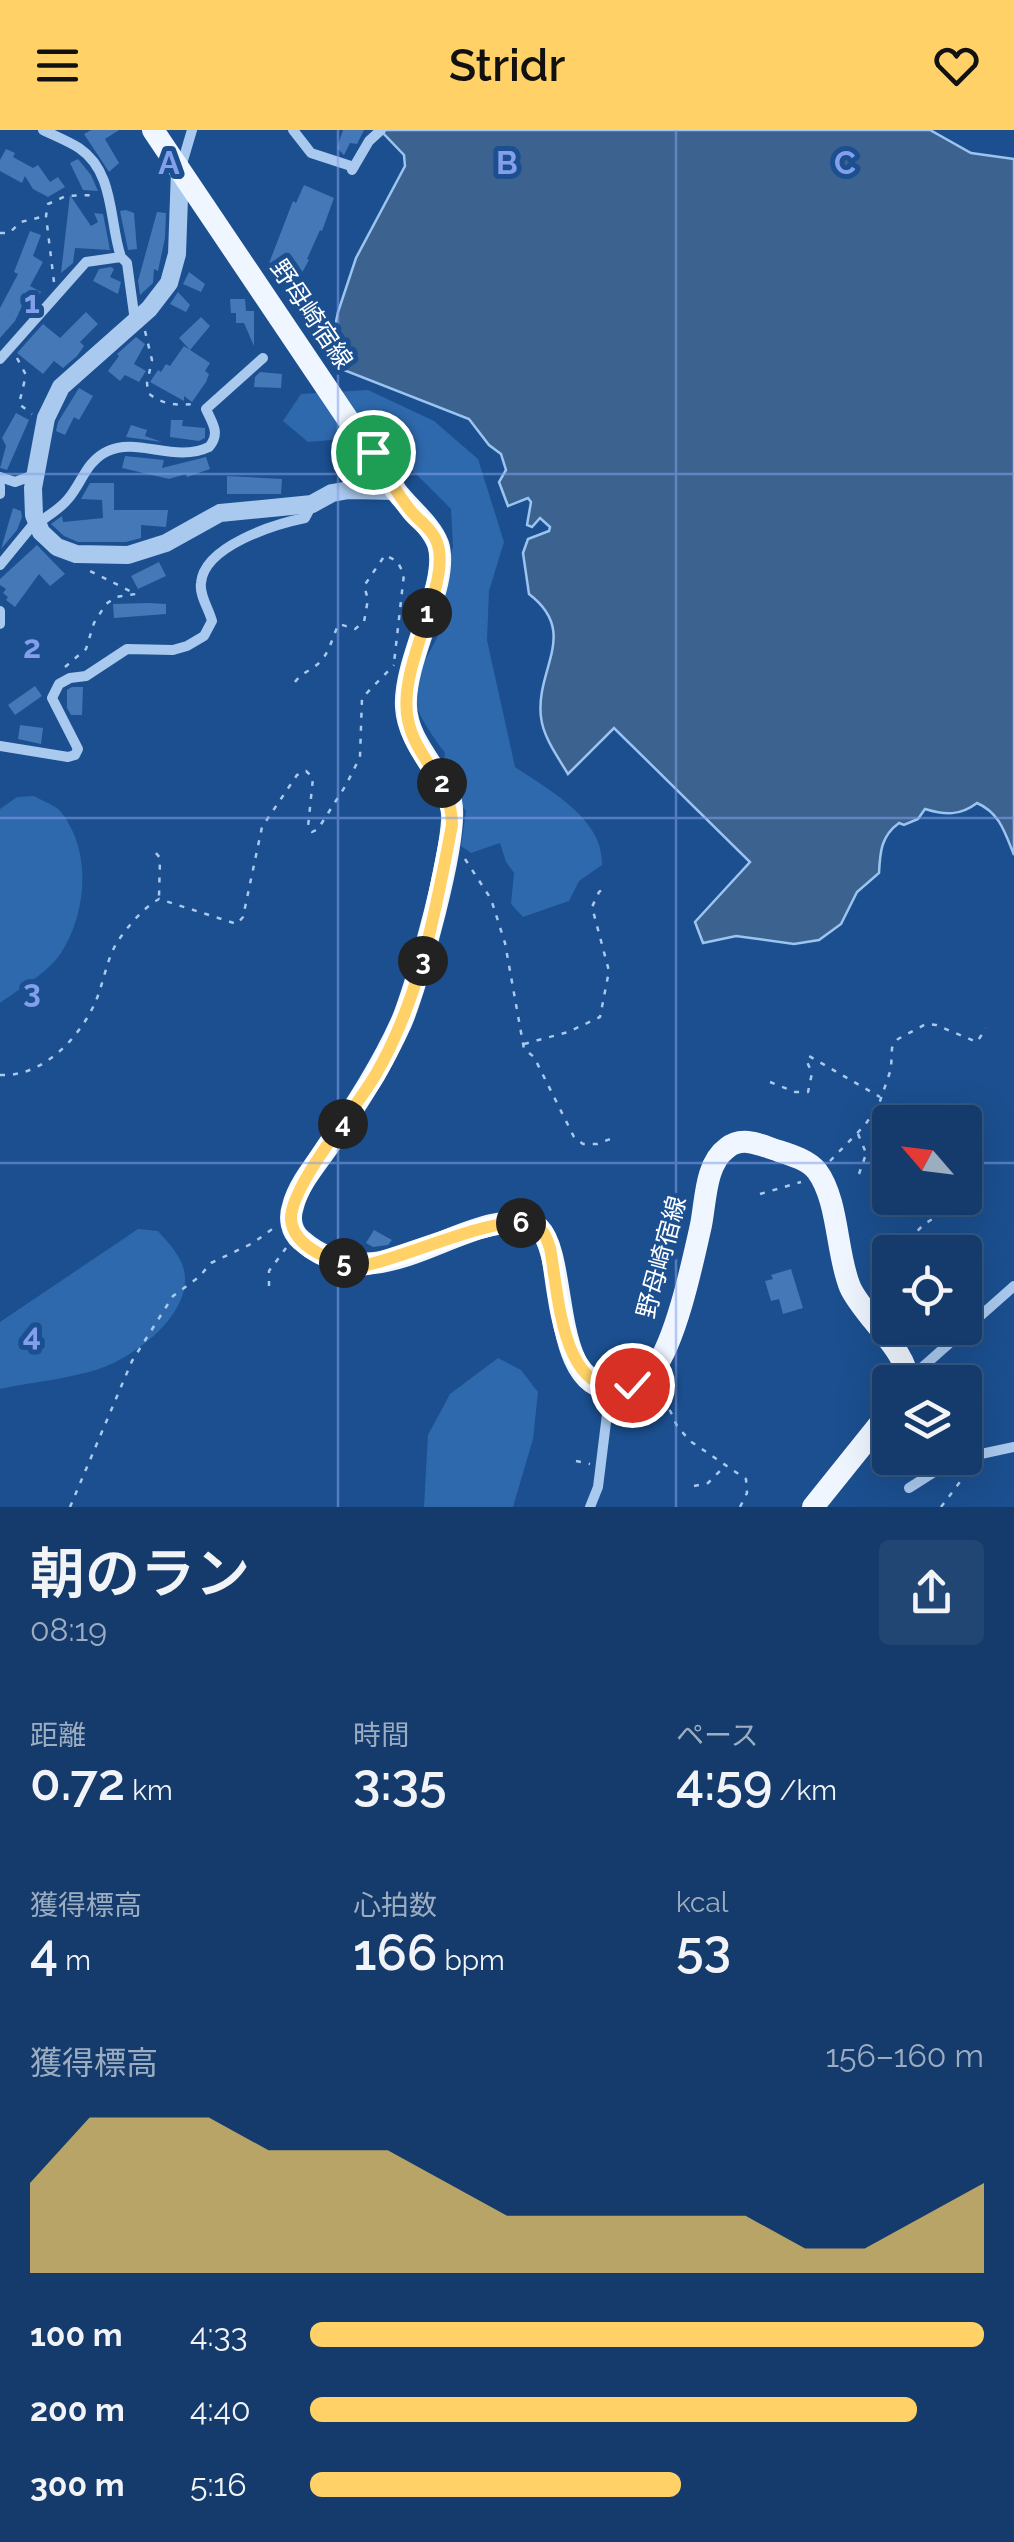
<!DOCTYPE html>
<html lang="ja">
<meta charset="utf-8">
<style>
body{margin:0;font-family:Raleway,"Noto Sans JP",sans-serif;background:#214673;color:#f1f3f6;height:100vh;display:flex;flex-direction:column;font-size:38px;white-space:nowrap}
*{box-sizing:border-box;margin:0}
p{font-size:32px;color:#9dadc1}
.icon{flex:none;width:55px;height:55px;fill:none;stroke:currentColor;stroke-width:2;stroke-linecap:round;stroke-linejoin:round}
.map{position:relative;height:1377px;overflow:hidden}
.details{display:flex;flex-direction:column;background:#143b6b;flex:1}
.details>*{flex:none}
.needle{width:65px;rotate:298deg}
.controls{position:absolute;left:872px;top:975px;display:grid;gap:20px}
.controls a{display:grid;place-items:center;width:110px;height:110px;border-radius:10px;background:#143b6b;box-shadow:0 10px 40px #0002,0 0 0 2px #33557e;font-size:50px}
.pin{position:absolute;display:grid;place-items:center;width:85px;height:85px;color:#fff;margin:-42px;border:5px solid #fff;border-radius:50%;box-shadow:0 2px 10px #0007}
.km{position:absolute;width:50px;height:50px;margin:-25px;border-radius:50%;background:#222;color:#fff;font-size:28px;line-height:50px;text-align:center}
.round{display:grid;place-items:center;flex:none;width:105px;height:105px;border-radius:10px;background:#214673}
.summary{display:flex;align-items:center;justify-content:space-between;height:170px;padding:0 30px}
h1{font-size:55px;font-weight:600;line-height:75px}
.figures{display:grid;grid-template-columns:repeat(3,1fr);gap:15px;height:170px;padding:10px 30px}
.figures div{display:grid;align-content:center}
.figures b{font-size:50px;font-weight:600}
.figures small{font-size:28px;font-weight:400}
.figures p{font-size:28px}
.chart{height:280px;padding:20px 30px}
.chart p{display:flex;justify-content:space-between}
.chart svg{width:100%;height:180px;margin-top:10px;fill:#ffd166;opacity:.7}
ul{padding:0 30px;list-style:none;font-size:32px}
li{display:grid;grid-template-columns:160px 120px 1fr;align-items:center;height:75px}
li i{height:25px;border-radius:12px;background:#ffd166}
header{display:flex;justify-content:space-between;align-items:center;height:130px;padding:0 30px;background:#ffd166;color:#111;font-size:45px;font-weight:600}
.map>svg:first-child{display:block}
</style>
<header><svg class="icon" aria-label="menu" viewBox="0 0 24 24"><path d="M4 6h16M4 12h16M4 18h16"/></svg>Stridr<svg class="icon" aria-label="heart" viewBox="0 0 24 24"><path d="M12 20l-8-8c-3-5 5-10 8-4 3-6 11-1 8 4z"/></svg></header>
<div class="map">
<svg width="1014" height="1377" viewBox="0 0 1014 1377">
<rect width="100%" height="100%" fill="#1b4f8f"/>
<path fill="#2e69ad" d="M368 260 434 291 478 329 504 412 489 461 487 510 515 637C549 660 604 689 602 735L579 751 569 771 523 787 511 774 514 743 506 732 500 713 471 723 461 716 466 681C451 663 440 647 445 623 399 561 411 560 443 496L438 473 453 417 451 379 416 344 364 307 308 312 283 291 301 264Z
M34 666C43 671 55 675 61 682 92 721 87 783 61 823 48 843 19 859 0 873V679L17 667Z
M138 1099 158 1101C169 1114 184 1128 185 1147 187 1188 134 1227 99 1239 68 1249 32 1252 0 1259V1192Z
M498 1228 521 1240 538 1262 533 1309 513 1377H424L428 1305 450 1264Z"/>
<path fill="#3c6290" stroke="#9cc4f0" stroke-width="2.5" d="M385 0H930L971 23 1014 29V725C1005 703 1000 683 977 673 960 686 945 685 925 679L918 689 904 695 899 693C881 706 880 722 879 743L857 762 841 794 819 810 794 814 736 806 703 813 695 792 750 732 614 598 568 644C558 627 543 607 541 587 535 539 580 503 529 464L523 423 528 409 549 401 550 397 540 388 532 397 527 395 531 372 528 368 508 376 499 352 506 340 501 324 489 315 469 289 331 235 326 228 330 221 338 182 356 128 405 36 404 25 382 2Z"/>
<path fill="#4478b7" d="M91 0H119L105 9 119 33 109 42 84 4Z
M343 0H364L357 14 350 13 344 25 337 18Z
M6 19 15 23 13 27 33 38 38 35 50 52 58 47 65 57 48 67 33 59 25 46 22 53 0 41V30Z
M78 29 91 45 98 61 83 60 70 33Z
M304 55 334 68 322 101 320 100 307 129 309 130 294 157 270 147 266 141 293 71 296 73Z
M70 65 91 96 98 92 94 83 103 84 110 120 75 118 73 133 61 143Z
M126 80 134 83 137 119 128 120 120 81Z
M157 82 166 83 165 108 158 141 154 139 153 153 140 165 138 151Z
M30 101 41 105 33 126 43 132 30 156 41 162 35 173 26 168 15 191 0 208V178L18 144 14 142Z
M111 137 114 139 110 147 121 152 118 164 93 151 99 139Z
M189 142 205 154 201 162 183 154Z
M178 162 190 175 186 182 170 174Z
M230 169H245L246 181H254V216L244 193H236V183H231Z
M86 182 98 194 80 212 84 216 77 226 63 238 54 231 43 244 17 223 43 194 60 208Z
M201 187 210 196 190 220 179 208Z
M136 207 145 214 134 234 146 241 139 252 125 245 120 251 108 241 119 226 117 224Z
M184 216 210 233 205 241 209 244 206 252 192 272 184 266V271L150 252 158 240 161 242 166 234 170 236Z
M260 242 282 244 281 258 254 257 255 247Z
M79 258 93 266 79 290 74 287 65 305 56 301 58 292Z
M16 283 29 290 7 340 0 338 6 316 2 308Z
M171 290H183L182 296 205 298V308L199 311 170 307Z
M131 295 147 300 145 306 162 312 126 307Z
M125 326 164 330 162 338 206 327 210 339 187 347 186 344 169 349 122 338Z
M227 346 282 349 281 364H227Z
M90 353H114V380H168L166 397 141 395V408L126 412H78L64 406 51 394 62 386 63 392 103 388 102 370 81 369Z
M13 378 21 381 22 387 17 400 1 419Z
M37 415 65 444 50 456 39 444 15 477 6 470 8 467 3 463 6 459 0 455V449Z
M159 432 166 446 138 459 131 446Z
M149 473 166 474V484L114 488 113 474Z
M35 556 42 566 15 585 8 575Z
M72 557H83L82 585H71L67 578V560Z
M20 595 43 598 41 614 18 609Z
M374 1100 392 1110 388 1115 373 1117 366 1113Z
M791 1139 803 1178 783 1184 779 1169 771 1171 765 1151 773 1149 771 1145Z"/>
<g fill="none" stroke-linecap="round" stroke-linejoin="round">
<path stroke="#a9c9ee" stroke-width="2.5" stroke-dasharray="5 8" stroke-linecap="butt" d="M0 103H9L21 92 45 86
M54 152 46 86 48 74 66 66 94 65
M145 201 152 230 147 253 148 263C164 276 178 275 197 274
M17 228 26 245 19 274 32 284
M65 537 86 519 94 493 106 474 116 467 136 464 90 441
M295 552C302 542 313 540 321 531 331 519 332 507 339 494L355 499 364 492 368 469 364 456 385 425 397 431 404 444 394 533
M156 723 160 728 159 767
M465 729 491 769 505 813 524 919 534 927 574 1007 583 1014H597L613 1008
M524 914 568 902 600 887 609 841 592 777 599 762 606 757
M0 945C42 947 78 910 95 873 103 855 106 832 116 814 127 797 142 779 159 769L237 794 243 787 262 697 297 645 306 641 313 648 308 697 312 702 318 699 346 655 360 627 362 568 394 535
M770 952 795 962H808L812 943 807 932 809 926 880 967
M858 1004 866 1023 890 1027
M830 1031 865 995 879 974 891 939 892 918 898 909 926 894 936 895 977 912 986 898
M859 1044 866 1024
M760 1064 801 1052
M903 1122C924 1083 943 1084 984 1076
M269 1156V1141L286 1118
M659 1256 677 1296 690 1311 746 1349 747 1363 740 1377
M576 1331 590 1334
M694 1356 708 1353 725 1336
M70 1377 132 1231 173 1166 199 1147 211 1133 253 1113 275 1097
M941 1377 966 1344 965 1340"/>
<path stroke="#a9c9ee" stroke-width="10" d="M43 0C55 6 68 11 79 18 115 42 109 92 121 127
M293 0 311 23 354 37
M181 37 192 0
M352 40 369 11 381 0
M0 229 86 132 121 127 127 133 135 191
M0 347 15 352 34 345
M0 356V364
M37 394C47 386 60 379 68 369 82 353 86 331 108 321 137 307 175 333 209 317 221 303 212 293 206 279L263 228
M0 435 36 391
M0 481V494
M0 616 68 627 75 625 78 619 52 568 59 554 70 548 86 546 127 519 173 520 187 516 204 506 212 491C209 479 199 465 201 453 204 416 275 394 305 388L312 375
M909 1249 1014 1156
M909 1358 953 1330 1014 1317
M590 1377 598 1357 610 1260"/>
<path stroke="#a9c9ee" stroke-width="18" d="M180 40 177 124 169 153 149 179 61 257 46 288 33 358 34 385 41 402 57 417 76 424 128 425 166 413 220 383 312 374 332 363 349 360 396 361"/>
<path stroke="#f0f6ff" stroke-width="22" d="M153 0 396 361C408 377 431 395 438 414 451 453 403 529 406 577 408 614 440 638 451 672 460 704 416 859 401 893 382 935 358 972 332 1011 319 1031 299 1052 293 1076 289 1088 291 1101 301 1110 382 1181 471 1067 539 1098 569 1128 549 1260 615 1259 628 1258 646 1249 654 1239 676 1211 693 1131 701 1095 706 1070 705 1034 727 1018 740 1007 756 1013 770 1018 784 1023 807 1028 817 1041 839 1071 836 1123 850 1157 862 1185 911 1224 907 1252
M813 1377 890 1281"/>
</g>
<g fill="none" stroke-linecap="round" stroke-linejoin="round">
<defs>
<path id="route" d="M373 322C385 342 396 363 411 381 419 391 431 398 436 410 455 450 396 535 408 590 416 630 452 650 452 695 436 780 420 868 376 944 358 976 290 1056 291 1089 293 1118 337 1135 362 1136 403 1129 496 1084 531 1094 543 1098 546 1106 550 1118 559 1165 561 1273 632 1255"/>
</defs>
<use href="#route" stroke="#fff" stroke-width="20"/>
<use href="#route" stroke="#ffd166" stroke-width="12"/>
</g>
<path fill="none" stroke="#839eea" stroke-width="2.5" stroke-opacity="0.55" d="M338 0V1377M676 0V1377M0 344H1014M0 688H1014M0 1033H890M965 1033H1014"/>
<g text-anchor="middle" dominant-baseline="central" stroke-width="10" stroke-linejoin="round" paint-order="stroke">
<g font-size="25" fill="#fff" stroke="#1b4f8f">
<text transform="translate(312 184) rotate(56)">野母崎宿線</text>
<text transform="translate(661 1127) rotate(-75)">野母崎宿線</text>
</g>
</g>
<g font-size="32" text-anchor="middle" font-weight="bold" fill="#839eea" stroke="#1b4f8f" stroke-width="10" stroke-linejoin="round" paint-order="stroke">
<text x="169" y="44">A</text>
<text x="507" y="44">B</text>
<text x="845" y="44">C</text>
<text x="32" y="183">1</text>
<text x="32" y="528">2</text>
<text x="32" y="872">3</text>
<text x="32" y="1216">4</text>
</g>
</svg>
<div class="controls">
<a><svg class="needle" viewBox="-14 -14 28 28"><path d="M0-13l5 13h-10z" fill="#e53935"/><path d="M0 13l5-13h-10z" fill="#9dadc1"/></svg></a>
<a><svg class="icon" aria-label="locate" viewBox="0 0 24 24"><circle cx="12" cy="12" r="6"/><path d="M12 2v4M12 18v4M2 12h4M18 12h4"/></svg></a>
<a><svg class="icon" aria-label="layers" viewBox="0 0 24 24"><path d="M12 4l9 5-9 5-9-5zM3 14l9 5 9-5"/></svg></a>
</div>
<div class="pin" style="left:373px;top:322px;background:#1e9e55"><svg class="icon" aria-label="arrive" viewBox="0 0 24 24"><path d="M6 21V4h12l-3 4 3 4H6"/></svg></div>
<div class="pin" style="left:632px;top:1255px;background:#d93025"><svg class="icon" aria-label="check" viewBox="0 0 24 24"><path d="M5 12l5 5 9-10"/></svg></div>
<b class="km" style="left:427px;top:483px">1</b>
<b class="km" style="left:442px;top:653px">2</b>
<b class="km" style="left:423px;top:831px">3</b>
<b class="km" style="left:343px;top:994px">4</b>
<b class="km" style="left:344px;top:1133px">5</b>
<b class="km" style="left:521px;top:1093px">6</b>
</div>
<section class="details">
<div class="summary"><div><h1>朝のラン</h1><p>08:19</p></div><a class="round"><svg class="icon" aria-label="share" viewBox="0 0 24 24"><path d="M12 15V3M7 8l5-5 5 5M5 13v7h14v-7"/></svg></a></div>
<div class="figures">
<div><p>距離</p><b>0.72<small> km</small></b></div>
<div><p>時間</p><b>3:35</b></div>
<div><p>ペース</p><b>4:59<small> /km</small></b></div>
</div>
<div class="figures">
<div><p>獲得標高</p><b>4<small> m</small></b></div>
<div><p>心拍数</p><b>166<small> bpm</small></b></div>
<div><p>kcal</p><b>53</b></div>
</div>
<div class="chart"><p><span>獲得標高</span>156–160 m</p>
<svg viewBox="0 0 160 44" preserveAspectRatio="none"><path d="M0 44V22L10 6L20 6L30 6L40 14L50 14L60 14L70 22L80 30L90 30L100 30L110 30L120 30L130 38L140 38L150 30L160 22V44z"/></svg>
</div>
<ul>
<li><b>100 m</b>4:33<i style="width:100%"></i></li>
<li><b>200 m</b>4:40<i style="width:90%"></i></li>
<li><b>300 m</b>5:16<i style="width:55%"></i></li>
</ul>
</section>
